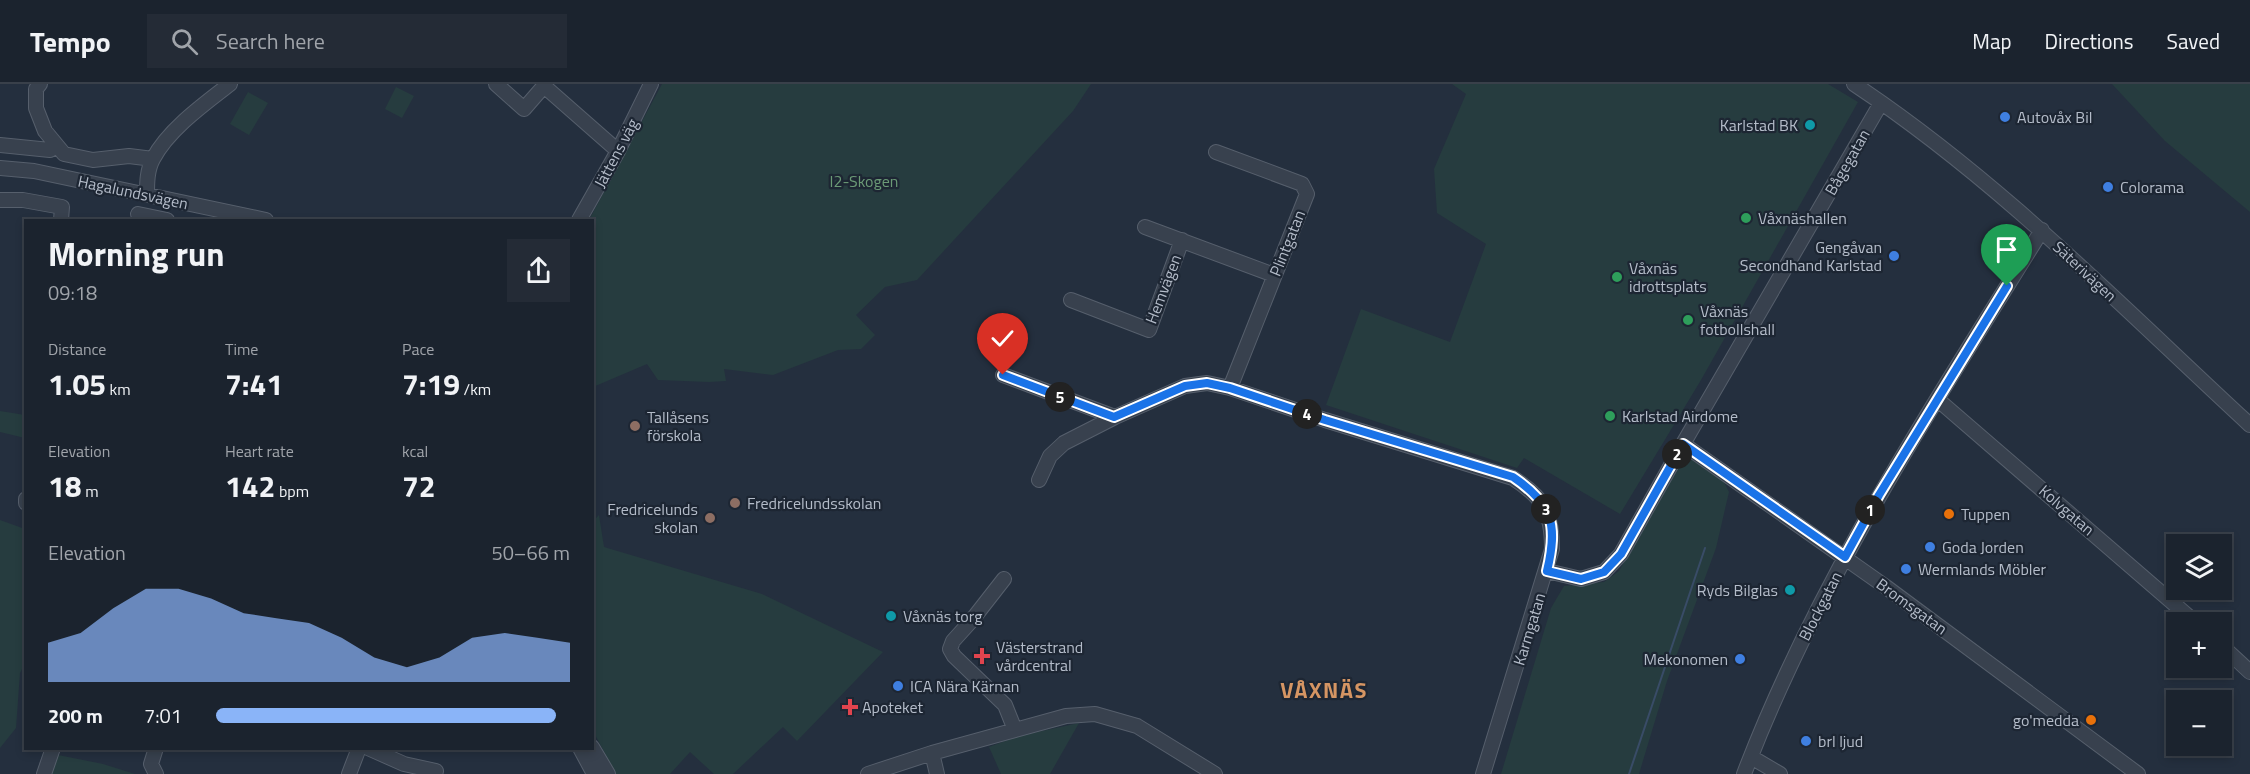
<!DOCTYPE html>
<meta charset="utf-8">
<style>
body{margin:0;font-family:"Titillium Web",sans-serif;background:#242b36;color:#f1f3f6;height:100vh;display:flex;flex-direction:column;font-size:22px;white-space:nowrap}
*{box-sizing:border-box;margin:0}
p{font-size:20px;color:#a0a4aa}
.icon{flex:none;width:33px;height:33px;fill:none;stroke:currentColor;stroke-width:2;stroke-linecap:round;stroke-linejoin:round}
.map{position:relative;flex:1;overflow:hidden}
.side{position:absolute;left:24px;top:135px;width:570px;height:531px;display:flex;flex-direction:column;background:#1b232e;border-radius:0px;box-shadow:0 3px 9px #0003,0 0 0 2px #39404a}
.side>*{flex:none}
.fabs{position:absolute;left:2166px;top:450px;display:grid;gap:12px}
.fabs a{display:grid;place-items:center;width:66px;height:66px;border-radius:0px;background:#1b232e;box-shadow:0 3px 9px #0003,0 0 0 2px #39404a;font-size:30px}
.pin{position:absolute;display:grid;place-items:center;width:51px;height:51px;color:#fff;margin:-62px -26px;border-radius:50% 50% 50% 0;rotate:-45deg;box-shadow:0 0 6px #0007}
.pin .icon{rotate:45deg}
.km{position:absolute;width:30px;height:30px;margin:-15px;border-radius:50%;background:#222;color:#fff;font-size:16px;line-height:30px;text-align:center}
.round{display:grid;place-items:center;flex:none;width:63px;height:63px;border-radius:0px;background:#242b36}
.head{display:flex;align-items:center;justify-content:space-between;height:102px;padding:0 24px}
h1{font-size:33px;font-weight:700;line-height:45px}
.stats{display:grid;grid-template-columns:repeat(3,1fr);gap:9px;height:102px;padding:6px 24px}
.stats div{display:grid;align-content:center}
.stats b{font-size:30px;font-weight:700}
.stats small{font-size:16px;font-weight:400}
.stats p{font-size:16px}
.chart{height:168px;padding:12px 24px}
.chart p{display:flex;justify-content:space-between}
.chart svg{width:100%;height:108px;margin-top:6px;fill:#8ab4f8;opacity:.7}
ul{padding:0 24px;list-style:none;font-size:20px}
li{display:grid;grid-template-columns:96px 72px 1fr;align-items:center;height:45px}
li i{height:15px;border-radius:8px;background:#8ab4f8}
header{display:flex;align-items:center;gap:36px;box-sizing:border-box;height:84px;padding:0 30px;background:#1b232e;border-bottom:2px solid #39404a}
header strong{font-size:28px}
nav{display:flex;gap:33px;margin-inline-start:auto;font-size:21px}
.search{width:420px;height:54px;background:#242b36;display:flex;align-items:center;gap:15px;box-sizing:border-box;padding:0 21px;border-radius:0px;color:#a0a4aa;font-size:22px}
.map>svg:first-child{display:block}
</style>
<header>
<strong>Tempo</strong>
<div class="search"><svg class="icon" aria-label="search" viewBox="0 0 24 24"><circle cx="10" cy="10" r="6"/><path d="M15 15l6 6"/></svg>Search here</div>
<nav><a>Map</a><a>Directions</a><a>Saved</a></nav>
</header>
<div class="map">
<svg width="2250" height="690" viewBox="0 0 2250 690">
<rect width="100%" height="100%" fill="#242f3e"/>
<path fill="#263c3f" d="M662 0H1091L1073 27 917 196 885 203 856 231 875 251 861 265 838 266 773 291 724 285 726 297 709 298 658 296 647 280 593 303 592 136H589Z
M1452 0H1828L1858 18 1701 296 1620 430 1524 374 1517 384 1326 321 1361 225 1450 258 1486 160 1437 129 1434 85 1466 10Z
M2112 0H2250V128L2165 57Z
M396 3 414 12 402 34 385 25Z
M248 8 268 19 249 51 230 40Z
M0 327 25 331V354L0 348Z
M1693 376 1722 394 1729 408 1716 464 1667 597 1639 690H1501L1551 524 1564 502 1604 498 1619 487 1673 388 1682 377Z
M599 431 604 463 762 510 883 568 797 657 783 643 733 690H714L690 668 670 690H616L593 647 592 438Z
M0 436 25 445 26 577 20 589 16 644 0 664Z
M1079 639 1050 690H1001L989 663 1019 652Z
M58 671 103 680 135 690H51Z"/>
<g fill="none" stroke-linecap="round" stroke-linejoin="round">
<path stroke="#394c67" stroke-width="2" d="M1629 690 1705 464"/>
<defs>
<path id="minor" d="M40 0 36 5V24L45 47 64 70 93 76 129 72 153 75
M496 0 524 25 544 2 618 67
M1854 0C2000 97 2122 223 2250 341
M0 61 50 66 57 62
M1216 68 1302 100 1307 110 1230 304
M0 84 34 87 266 136
M147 111C147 99 147 86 153 75 168 46 204 20 230 0
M0 116H23L62 123 61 136
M138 130 167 136
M579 136 618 67 651 0
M1145 143 1274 191
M1071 216 1149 246 1182 156
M1003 291 1115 333
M1937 315 2195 538
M1683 360 1886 503 2138 690
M1039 396 1050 372 1064 359 1115 333 1185 302 1207 299 1230 304 1325 336 1513 394C1544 414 1552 428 1552 465L1483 690
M26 415V419
M1547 487 1581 495 1604 488 1621 470 1683 360 1881 19
M1004 495 972 536 953 557 950 565 954 572 1005 621 1015 646
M2222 562 2250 588
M592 663 608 690
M156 664 151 680 156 690
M368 664 404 680 436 687
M580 664 594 690
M932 669 937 690
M1751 673 1780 690
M44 690 53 664
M349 690 359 664
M868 690 932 669 1066 632 1095 630 1137 642 1215 690
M1744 690C1818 496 1933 322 2042 146"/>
</defs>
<use href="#minor" stroke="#565f6c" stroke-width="16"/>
<use href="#minor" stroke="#38414e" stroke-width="14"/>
</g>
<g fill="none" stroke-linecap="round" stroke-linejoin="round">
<defs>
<path id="route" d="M1003 291 1114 333 1185 302 1207 299 1230 304 1325 336 1513 393C1553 420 1558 441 1547 487L1581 495 1604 488 1621 470 1683 360 1845 473 1879 411 2007 202"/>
</defs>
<use href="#route" stroke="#fff" stroke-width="12"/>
<use href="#route" stroke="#1a73e8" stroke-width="8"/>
</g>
<g fill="#3f7fe0" stroke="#1d2633" stroke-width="2">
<circle cx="2005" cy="33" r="6"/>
<circle cx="2108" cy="103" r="6"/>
<circle cx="1894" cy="172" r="6"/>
<circle cx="1930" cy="463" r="6"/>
<circle cx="1906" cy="485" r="6"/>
<circle cx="1740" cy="575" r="6"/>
<circle cx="898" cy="602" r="6"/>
<circle cx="1806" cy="657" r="6"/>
</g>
<g fill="#0f9aa8" stroke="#1d2633" stroke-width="2">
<circle cx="1810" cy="41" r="6"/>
<circle cx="1790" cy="506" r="6"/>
<circle cx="891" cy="532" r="6"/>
</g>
<g fill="#2e9e5b" stroke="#1d2633" stroke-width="2">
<circle cx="1746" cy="134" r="6"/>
<circle cx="1617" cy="193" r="6"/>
<circle cx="1688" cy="236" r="6"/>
<circle cx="1610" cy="332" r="6"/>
</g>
<g fill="#8d6e63" stroke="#1d2633" stroke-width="2">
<circle cx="635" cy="342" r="6"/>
<circle cx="735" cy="419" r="6"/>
<circle cx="710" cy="434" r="6"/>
</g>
<g fill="#e8710a" stroke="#1d2633" stroke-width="2">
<circle cx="1949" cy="430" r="6"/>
<circle cx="2091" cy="636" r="6"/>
</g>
<g fill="#e0444e" stroke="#1d2633" stroke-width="2">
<path d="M979 563h6v6h6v6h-6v6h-6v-6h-6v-6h6z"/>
<path d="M847 614h6v6h6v6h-6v6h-6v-6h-6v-6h6z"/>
</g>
<g text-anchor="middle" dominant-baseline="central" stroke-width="4.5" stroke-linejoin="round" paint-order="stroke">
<g font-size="16" fill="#b4bcc9" stroke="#1d2633" text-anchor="start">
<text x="2017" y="33">Autovåx Bil</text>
<text x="1798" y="41" text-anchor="end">Karlstad BK</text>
<text x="2120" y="103">Colorama</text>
<text x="1758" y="134">Våxnäshallen</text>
<text x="1882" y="163" text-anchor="end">Gengåvan<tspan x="1882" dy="18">Secondhand Karlstad</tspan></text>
<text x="1629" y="184">Våxnäs<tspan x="1629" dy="18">idrottsplats</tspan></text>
<text x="1700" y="227">Våxnäs<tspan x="1700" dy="18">fotbollshall</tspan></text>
<text x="1622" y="332">Karlstad Airdome</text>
<text x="647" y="333">Tallåsens<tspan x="647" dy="18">förskola</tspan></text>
<text x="747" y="419">Fredricelundsskolan</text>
<text x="698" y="425" text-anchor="end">Fredricelunds<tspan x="698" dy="18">skolan</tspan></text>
<text x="1961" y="430">Tuppen</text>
<text x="1942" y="463">Goda Jorden</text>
<text x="1918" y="485">Wermlands Möbler</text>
<text x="1778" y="506" text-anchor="end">Ryds Bilglas</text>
<text x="903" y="532">Våxnäs torg</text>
<text x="996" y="563">Västerstrand<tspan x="996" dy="18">vårdcentral</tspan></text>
<text x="1728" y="575" text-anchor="end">Mekonomen</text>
<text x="910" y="602">ICA Nära Kärnan</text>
<text x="862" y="623">Apoteket</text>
<text x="2079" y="636" text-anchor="end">go'medda</text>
<text x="1818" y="657">brl ljud</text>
</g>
<g font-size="16" fill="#b4bcc9" stroke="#1d2633">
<text transform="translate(616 69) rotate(-62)">Jättens väg</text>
<text transform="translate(1847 78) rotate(-60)">Bågegatan</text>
<text transform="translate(133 108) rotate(12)">Hagalundsvägen</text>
<text transform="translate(1287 159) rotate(-68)">Plintgatan</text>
<text transform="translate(2085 187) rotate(43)">Säterivägen</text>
<text transform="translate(1163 205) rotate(-69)">Hemvägen</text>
<text transform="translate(2067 426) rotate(41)">Kolvgatan</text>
<text transform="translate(1820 522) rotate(-63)">Blockgatan</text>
<text transform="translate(1912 522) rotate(36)">Bromsgatan</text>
<text transform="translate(1529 545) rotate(-73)">Karmgatan</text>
</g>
<g font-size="16" fill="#6b9a76" stroke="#1d2633">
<text x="864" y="97">I2-Skogen</text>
</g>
<g font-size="22" font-weight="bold" letter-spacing="1.5" fill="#d59563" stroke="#1d2633">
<text x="1324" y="606">VÅXNÄS</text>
</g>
</g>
</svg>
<div class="fabs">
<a><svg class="icon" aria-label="layers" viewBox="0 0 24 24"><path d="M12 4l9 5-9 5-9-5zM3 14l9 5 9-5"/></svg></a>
<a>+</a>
<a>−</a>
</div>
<div class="pin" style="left:2007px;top:202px;background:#1e9e55"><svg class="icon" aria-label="arrive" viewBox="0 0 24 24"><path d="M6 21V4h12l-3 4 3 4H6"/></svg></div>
<div class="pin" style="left:1003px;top:291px;background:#d93025"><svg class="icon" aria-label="check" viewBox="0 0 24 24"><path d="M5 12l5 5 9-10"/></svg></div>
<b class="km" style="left:1870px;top:426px">1</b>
<b class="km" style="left:1677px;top:370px">2</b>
<b class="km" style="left:1546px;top:425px">3</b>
<b class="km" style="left:1307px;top:330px">4</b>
<b class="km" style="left:1060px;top:313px">5</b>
<section class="side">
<div class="head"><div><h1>Morning run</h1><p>09:18</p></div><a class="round"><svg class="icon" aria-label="share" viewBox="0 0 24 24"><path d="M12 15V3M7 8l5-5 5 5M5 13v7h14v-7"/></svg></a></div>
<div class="stats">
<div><p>Distance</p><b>1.05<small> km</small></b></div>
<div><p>Time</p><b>7:41</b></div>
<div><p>Pace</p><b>7:19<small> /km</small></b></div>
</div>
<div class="stats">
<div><p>Elevation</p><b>18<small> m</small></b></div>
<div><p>Heart rate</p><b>142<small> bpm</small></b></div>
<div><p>kcal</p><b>72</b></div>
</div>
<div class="chart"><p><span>Elevation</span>50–66 m</p>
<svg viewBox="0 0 160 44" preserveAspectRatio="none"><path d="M0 44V28L10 24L20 14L30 6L40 6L50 10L60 16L70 18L80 20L90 26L100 34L110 38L120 34L130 26L140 24L150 26L160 28V44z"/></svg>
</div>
<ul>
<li><b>200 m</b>7:01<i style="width:96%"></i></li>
</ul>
</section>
</div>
